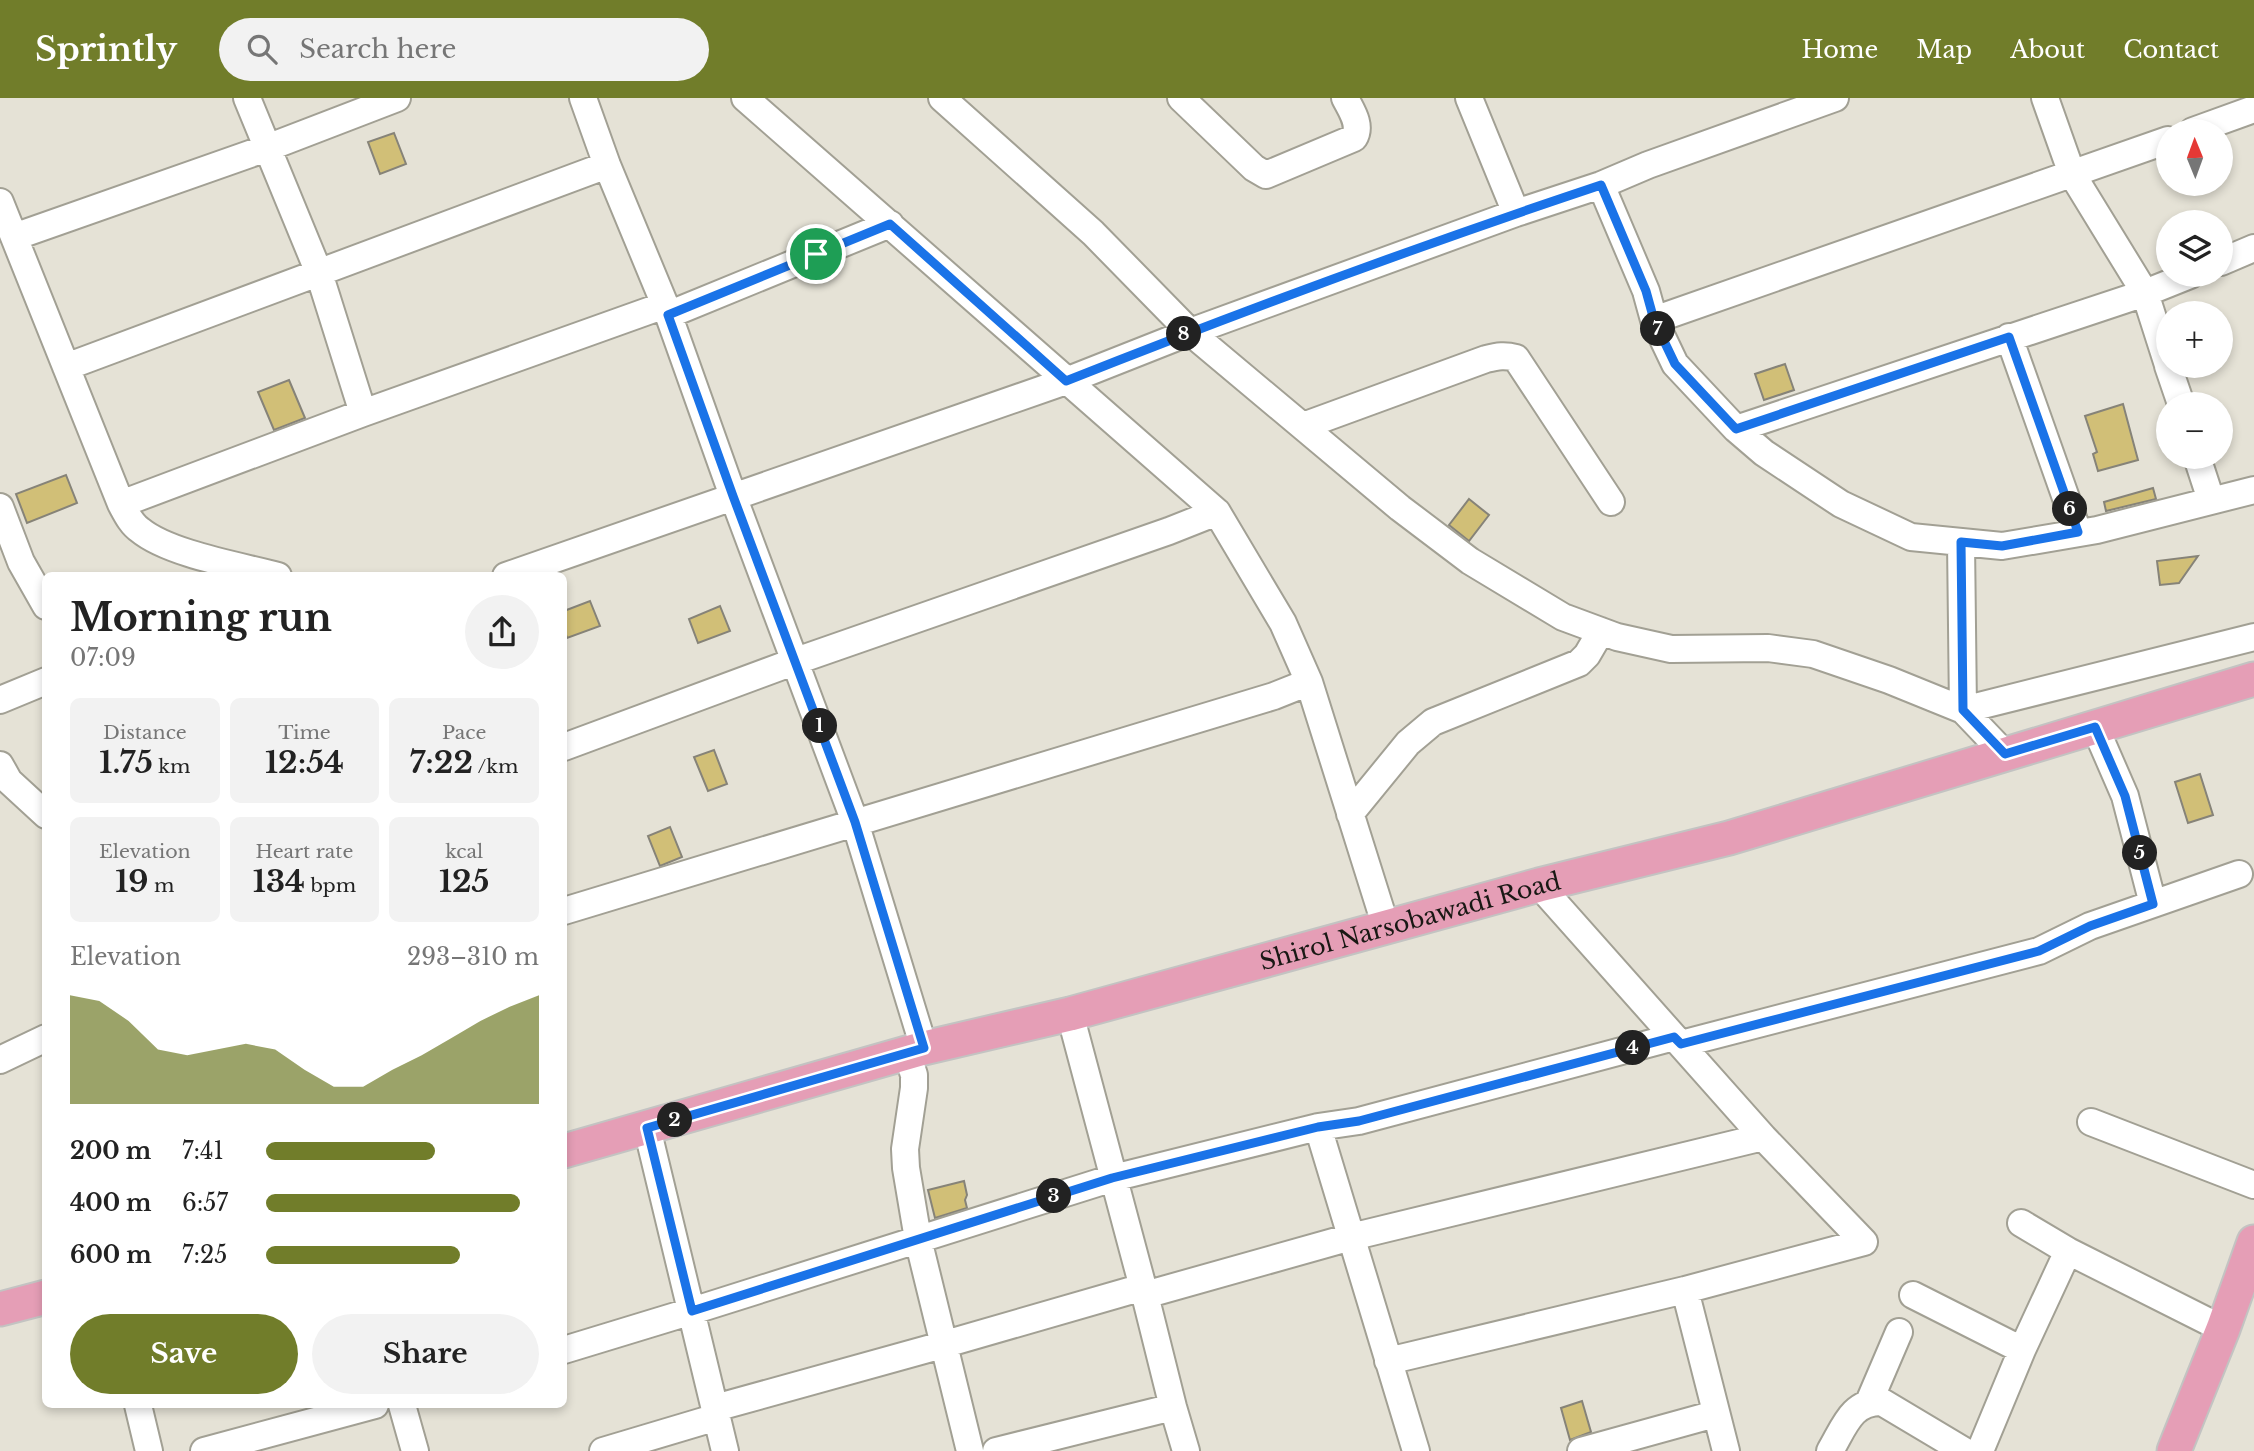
<!DOCTYPE html>
<meta charset="utf-8">
<style>
body{margin:0;font-family:"Libre Baskerville",serif;background:#f2f2f2;color:#222;height:100vh;display:flex;flex-direction:column;font-size:26px;white-space:nowrap}
*{box-sizing:border-box;margin:0}
p{font-size:23px;color:#767676}
.icon{flex:none;width:38px;height:38px;fill:none;stroke:currentColor;stroke-width:2;stroke-linecap:round;stroke-linejoin:round}
.map{position:relative;flex:1;overflow:hidden}
.sheet{position:absolute;left:42px;top:474px;width:525px;height:836px;display:flex;flex-direction:column;background:#fff;border-radius:10px;box-shadow:0 4px 10px #0003}
.sheet>*{flex:none}
.needle{width:46px;rotate:359deg}
.tools{position:absolute;left:2156px;top:21px;display:grid;gap:14px}
.tools a{display:grid;place-items:center;width:77px;height:77px;border-radius:50%;background:#fff;box-shadow:0 4px 10px #0003;font-size:35px}
.pin{position:absolute;display:grid;place-items:center;width:60px;height:60px;color:#fff;margin:-30px;border:4px solid #fff;border-radius:50%;box-shadow:0 2px 7px #0007}
.km{position:absolute;width:35px;height:35px;margin:-18px;border-radius:50%;background:#222;color:#fff;font-size:19px;line-height:35px;text-align:center}
.round{display:grid;place-items:center;flex:none;width:74px;height:74px;border-radius:37px;background:#f2f2f2}
.head{display:flex;align-items:center;justify-content:space-between;height:119px;padding:0 28px}
h1{font-size:38px;font-weight:800;line-height:52px}
.metrics{display:grid;grid-template-columns:repeat(3,1fr);gap:10px;height:119px;padding:7px 28px}
.metrics div{display:grid;align-content:center;border-radius:10px;background:#f2f2f2;text-align:center}
.metrics b{font-size:30px;font-weight:800}
.metrics small{font-size:19px;font-weight:400}
.metrics p{font-size:19px}
.chart{height:196px;padding:14px 28px}
.chart p{display:flex;justify-content:space-between}
.chart svg{width:100%;height:126px;margin-top:7px;fill:#717d2a;opacity:.7}
.primary-button{display:flex;gap:14px;margin-top:auto;padding:14px 28px}
.primary-button a{flex:1;height:80px;border-radius:42px;background:#717d2a;color:#fff;font-size:28px;font-weight:800;line-height:80px;text-align:center}
.primary-button a+a{background:#f2f2f2;color:#222}
ul{padding:0 28px;list-style:none;font-size:23px}
li{display:grid;grid-template-columns:112px 84px 1fr;align-items:center;height:52px}
li i{height:18px;border-radius:9px;background:#717d2a}
header{display:flex;align-items:center;gap:42px;box-sizing:border-box;height:98px;padding:0 35px;background:#717d2a;color:#fff}
header strong{font-size:33px}
nav{display:flex;gap:38px;margin-inline-start:auto;font-size:24px}
.search{width:490px;height:63px;background:#f2f2f2;display:flex;align-items:center;gap:18px;box-sizing:border-box;padding:0 24px;border-radius:38px;color:#767676;font-size:26px}
.map>svg:first-child{display:block}
</style>
<header>
<strong>Sprintly</strong>
<div class="search"><svg class="icon" aria-label="search" viewBox="0 0 24 24"><circle cx="10" cy="10" r="6"/><path d="M15 15l6 6"/></svg>Search here</div>
<nav><a>Home</a><a>Map</a><a>About</a><a>Contact</a></nav>
</header>
<div class="map">
<svg width="2254" height="1353" viewBox="0 0 2254 1353">
<rect width="100%" height="100%" fill="#e5e2d6"/>
<path fill="#d1bf77" stroke="#868378" stroke-width="2" d="M394 35 406 66 380 76 368 44Z
M1785 266 1794 292 1764 302 1755 276Z
M289 282 305 320 274 332 258 294Z
M2123 306 2138 362 2098 373 2093 356 2097 354 2085 318Z
M66 377 77 405 27 425 16 396Z
M2153 390 2156 401 2106 413 2104 404Z
M1469 401 1489 417 1469 443 1449 427Z
M2198 458 2179 485 2160 487 2157 463Z
M590 503 600 528 567 540 564 530V513Z
M720 508 730 533 698 545 689 521Z
M714 652 727 686 708 693 694 659Z
M2200 676 2213 717 2188 725 2175 684Z
M670 729 682 759 660 768 648 738Z
M964 1083 967 1097 965 1102 967 1110 935 1120 928 1092Z
M1582 1303 1591 1334 1570 1342 1561 1310Z"/>
<g fill="none" stroke-linecap="round" stroke-linejoin="round">
<defs>
<path id="minor" d="M247 0 319 175 363 315
M583 0 607 67 665 207 733 398 855 724 924 950
M745 0 1217 414 1283 525 1309 584 1386 829
M942 0 1093 135 1190 234 1400 410 1470 463 1563 519 1617 539 1671 551 1768 550 1813 556 1889 582 1963 612 2005 656
M1181 0 1254 70 1266 77 1354 40C1362 27 1351 12 1345 0
M1469 0 1516 115
M2045 0 2072 76 2145 195 2168 267
M2193 33 2254 11
M1601 87 1646 193 1654 222 1675 266 1736 331 1764 355 1841 406 1911 439 2002 448 2097 432 2254 392
M0 104 121 406C126 415 131 426 140 432 169 456 241 468 278 478
M14 139 267 50 397 0
M2221 164 2254 150
M668 217 890 126
M1654 222 2168 42
M2009 239 2078 434
M2168 268 2181 306
M66 269 607 67
M1303 328 1486 261C1498 258 1505 257 1516 260L1611 404
M1736 331 2145 195 2190 177
M2197 359 2211 402
M121 406 363 315 665 207
M0 409 21 464 46 508
M1961 444 1963 612 2254 539
M506 478 1066 283 1190 234 1516 115 1601 87 1648 67 1835 0
M0 602 46 583
M2095 629 2125 698 2153 806
M564 649 796 563 1169 433 1217 414
M0 667 9 683 46 717
M1350 716 1408 645 1433 624 1579 565 1587 557 1601 533
M564 813 1274 598 1309 584
M1070 916 1145 1197 1173 1309 1186 1353
M1681 946 2039 853 2090 828 2239 776
M907 955 914 977V990L905 1051 906 1070 918 1141 970 1353
M0 962 46 940
M2091 1024 2254 1087
M1318 1029 1416 1353
M647 1030 725 1353
M2021 1125 2068 1153 2223 1231
M1685 1192 1726 1353
M1145 1197 1351 1139 1763 1039 1539 787
M1913 1197 2022 1252
M564 1252 692 1213 1113 1080 1318 1029 1359 1023 1674 939
M1388 1263 1685 1192 1864 1144 1763 1039
M1869 1304 1899 1234
M138 1307 149 1353
M402 1307 415 1353
M715 1310 935 1249 1143 1189
M204 1353 375 1307
M603 1353 717 1319
M996 1353 1173 1309
M1581 1353 1715 1316
M1830 1353C1844 1330 1851 1303 1882 1304L1964 1353
M1980 1353 2022 1252 2068 1153"/>
<g id="major">
<path id="s1" d="M564 1053 924 950 1070 916 1539 787 1729 740 2254 581"/>
<path d="M0 1211 46 1199"/>
<path d="M2174 1353 2223 1231 2254 1144"/>
</g>
</defs>
<use href="#minor" stroke="#a2a094" stroke-width="30"/>
<use href="#major" stroke="#c3c3c2" stroke-width="37"/>
<use href="#minor" stroke="#fff" stroke-width="26"/>
<use href="#major" stroke="#e59eb6" stroke-width="33"/>
</g>
<g fill="none" stroke-linecap="round" stroke-linejoin="round">
<defs>
<path id="route" d="M1601 87 1646 193 1654 222 1675 266 1736 331 2009 239 2078 434 2002 448 1961 444 1963 612 2005 656 2095 629 2125 698 2153 806 2090 828 2039 853 1681 946 1674 939 1359 1023 1318 1029 1112 1080 692 1213 647 1030 924 950 855 724 733 398 668 217 890 126 1066 283C1243 213 1421 147 1601 87Z"/>
</defs>
<use href="#route" stroke="#fff" stroke-width="14"/>
<use href="#route" stroke="#1a73e8" stroke-width="9"/>
</g>
<g text-anchor="middle" dominant-baseline="central" stroke-width="5" stroke-linejoin="round" paint-order="stroke">
<g font-size="24" fill="#191814" stroke="#fff">
<text stroke="none"><textPath href="#s1" startOffset="877">Shirol Narsobawadi Road</textPath></text>
</g>
</g>
</svg>
<div class="tools">
<a><svg class="needle" viewBox="-14 -14 28 28"><path d="M0-13l5 13h-10z" fill="#e53935"/><path d="M0 13l5-13h-10z" fill="#767676"/></svg></a>
<a><svg class="icon" aria-label="layers" viewBox="0 0 24 24"><path d="M12 4l9 5-9 5-9-5zM3 14l9 5 9-5"/></svg></a>
<a>+</a>
<a>−</a>
</div>
<div class="pin" style="left:816px;top:156px;background:#1e9e55"><svg class="icon" aria-label="arrive" viewBox="0 0 24 24"><path d="M6 21V4h12l-3 4 3 4H6"/></svg></div>
<b class="km" style="left:820px;top:628px">1</b>
<b class="km" style="left:675px;top:1022px">2</b>
<b class="km" style="left:1054px;top:1098px">3</b>
<b class="km" style="left:1633px;top:950px">4</b>
<b class="km" style="left:2140px;top:755px">5</b>
<b class="km" style="left:2070px;top:411px">6</b>
<b class="km" style="left:1658px;top:231px">7</b>
<b class="km" style="left:1184px;top:236px">8</b>
<section class="sheet">
<div class="head"><div><h1>Morning run</h1><p>07:09</p></div><a class="round"><svg class="icon" aria-label="share" viewBox="0 0 24 24"><path d="M12 15V3M7 8l5-5 5 5M5 13v7h14v-7"/></svg></a></div>
<div class="metrics">
<div><p>Distance</p><b>1.75<small> km</small></b></div>
<div><p>Time</p><b>12:54</b></div>
<div><p>Pace</p><b>7:22<small> /km</small></b></div>
</div>
<div class="metrics">
<div><p>Elevation</p><b>19<small> m</small></b></div>
<div><p>Heart rate</p><b>134<small> bpm</small></b></div>
<div><p>kcal</p><b>125</b></div>
</div>
<div class="chart"><p><span>Elevation</span>293–310 m</p>
<svg viewBox="0 0 160 44" preserveAspectRatio="none"><path d="M0 44V6L10 8L20 15L30 25L40 27L50 25L60 23L70 25L80 32L90 38L100 38L110 32L120 27L130 21L140 15L150 10L160 6V44z"/></svg>
</div>
<ul>
<li><b>200 m</b>7:41<i style="width:62%"></i></li>
<li><b>400 m</b>6:57<i style="width:93%"></i></li>
<li><b>600 m</b>7:25<i style="width:71%"></i></li>
</ul>
<div class="primary-button"><a>Save</a><a>Share</a></div>
</section>
</div>
